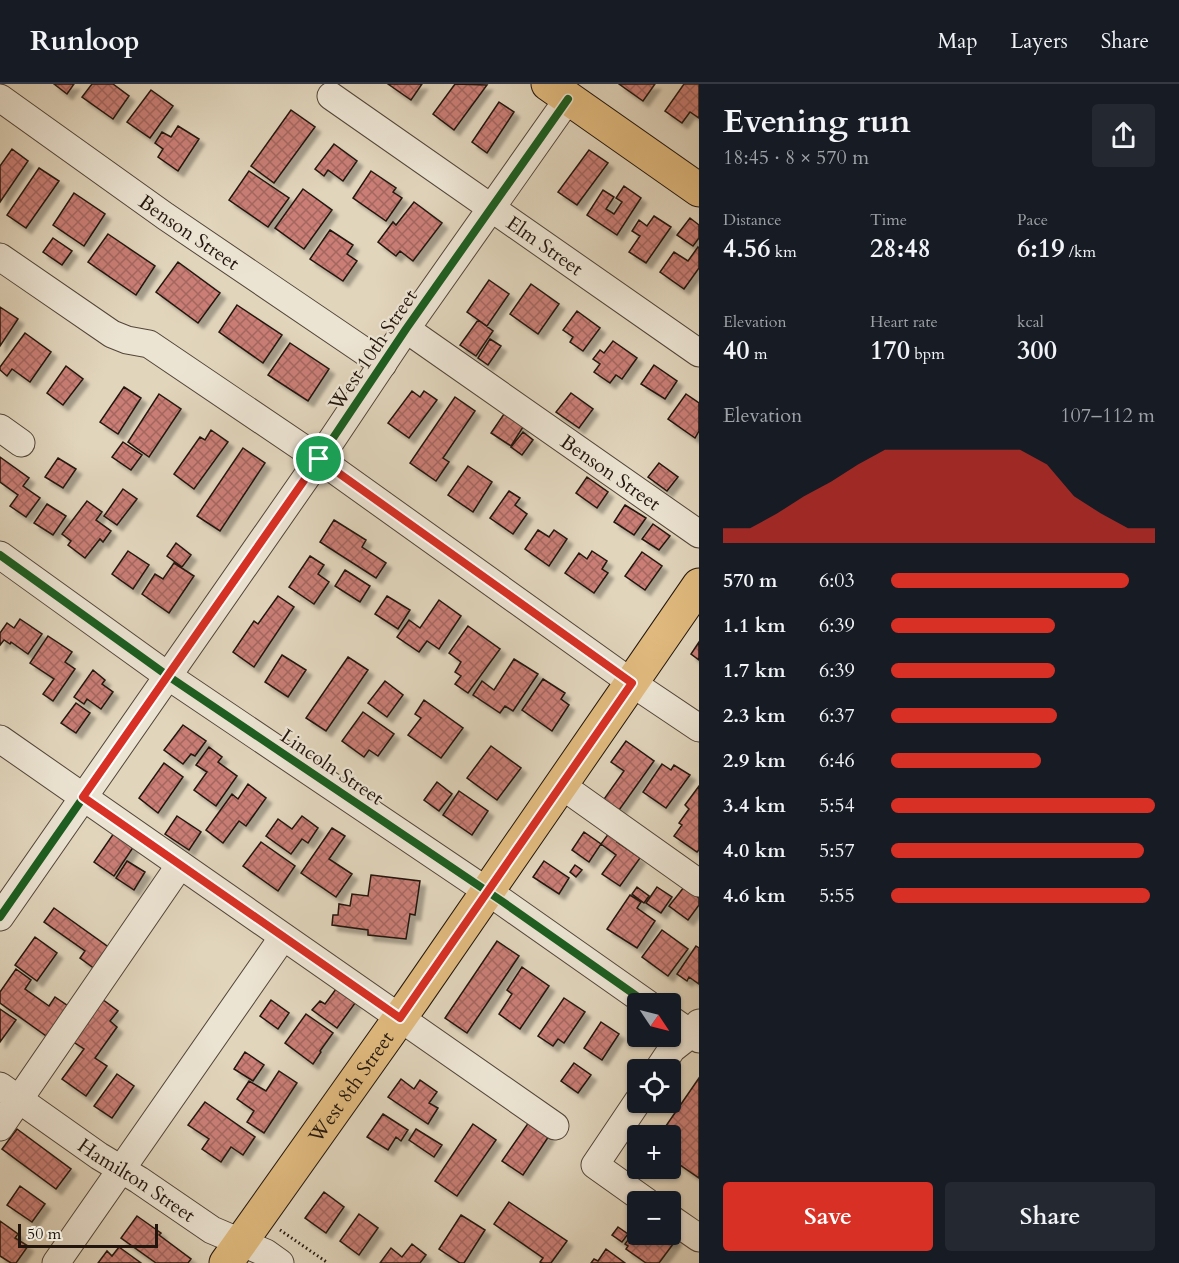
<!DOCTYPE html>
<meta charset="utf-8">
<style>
body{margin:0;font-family:Cardo,serif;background:#242831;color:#f1f3f6;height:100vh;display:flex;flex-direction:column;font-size:22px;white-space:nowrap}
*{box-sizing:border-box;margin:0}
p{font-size:20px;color:#9ea1a6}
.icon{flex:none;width:33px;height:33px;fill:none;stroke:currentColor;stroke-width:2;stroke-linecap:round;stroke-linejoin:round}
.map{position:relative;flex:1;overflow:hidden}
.drawer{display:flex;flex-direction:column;background:#171b24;width:480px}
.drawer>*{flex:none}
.needle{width:39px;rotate:125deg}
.controls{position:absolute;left:627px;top:909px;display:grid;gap:12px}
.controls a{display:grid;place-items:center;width:54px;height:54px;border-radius:6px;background:#171b24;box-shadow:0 2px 4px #0004;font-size:30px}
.scale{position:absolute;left:18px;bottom:15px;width:140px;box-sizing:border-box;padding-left:6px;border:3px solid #22150d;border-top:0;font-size:16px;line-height:21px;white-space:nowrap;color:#22150d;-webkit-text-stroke:4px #ece4d3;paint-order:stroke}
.pin{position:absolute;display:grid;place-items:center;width:51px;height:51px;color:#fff;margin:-26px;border:3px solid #fff;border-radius:50%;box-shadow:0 2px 6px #0007}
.round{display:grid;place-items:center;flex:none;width:63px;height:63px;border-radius:6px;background:#242831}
.overview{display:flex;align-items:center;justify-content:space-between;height:102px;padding:0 24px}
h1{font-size:33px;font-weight:800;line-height:45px}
.stats{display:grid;grid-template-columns:repeat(3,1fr);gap:9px;height:102px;padding:6px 24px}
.stats div{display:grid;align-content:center}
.stats b{font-size:26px;font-weight:800}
.stats small{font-size:16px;font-weight:400}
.stats p{font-size:16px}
.chart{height:168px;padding:12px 24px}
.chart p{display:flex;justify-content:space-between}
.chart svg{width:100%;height:108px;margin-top:6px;fill:#d93025;opacity:.7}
.action{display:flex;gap:12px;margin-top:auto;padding:12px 24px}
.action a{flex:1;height:69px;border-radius:6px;background:#d93025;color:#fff;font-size:24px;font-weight:800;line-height:69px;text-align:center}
.action a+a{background:#242831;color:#f1f3f6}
ul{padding:0 24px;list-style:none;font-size:20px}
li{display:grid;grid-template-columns:96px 72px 1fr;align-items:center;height:45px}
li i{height:15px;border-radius:8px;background:#d93025}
header{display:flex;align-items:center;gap:36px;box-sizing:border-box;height:84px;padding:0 30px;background:#171b24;border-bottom:2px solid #363941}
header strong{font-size:28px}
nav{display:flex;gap:33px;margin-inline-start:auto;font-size:21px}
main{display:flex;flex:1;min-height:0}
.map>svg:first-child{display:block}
</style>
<header>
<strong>Runloop</strong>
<nav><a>Map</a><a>Layers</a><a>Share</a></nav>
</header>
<main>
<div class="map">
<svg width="699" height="1179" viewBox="0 0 699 1179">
<defs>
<pattern id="building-cross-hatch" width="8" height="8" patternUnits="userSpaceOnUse" patternTransform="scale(1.5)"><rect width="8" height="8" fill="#ca7e76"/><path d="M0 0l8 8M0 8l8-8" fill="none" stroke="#a4665f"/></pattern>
<filter id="shadow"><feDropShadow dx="5.5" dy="5.5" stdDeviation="1.5" flood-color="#0004"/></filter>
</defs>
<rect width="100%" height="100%" fill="#e1d5bc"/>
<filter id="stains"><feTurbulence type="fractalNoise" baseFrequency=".00333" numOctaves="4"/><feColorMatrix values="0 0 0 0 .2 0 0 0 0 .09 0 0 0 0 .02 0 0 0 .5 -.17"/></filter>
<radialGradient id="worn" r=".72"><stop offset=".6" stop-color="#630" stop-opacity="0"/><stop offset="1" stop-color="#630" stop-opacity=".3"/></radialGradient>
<path fill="url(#building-cross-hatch)" stroke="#22150d" stroke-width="1.5" filter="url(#shadow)" d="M54 0H74L67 10Z
M92 0H113L129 12 113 35 82 13Z
M388 0H422L411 16Z
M455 0 487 1 454 46 433 30Z
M619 0H655L643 17Z
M684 0H699V34L690 28 682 39 665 27Z
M151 6 173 22 150 54 127 38Z
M499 18 514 28 487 69 472 58Z
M291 26 315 43 274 99 251 82Z
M178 42 199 55 178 87 158 73 163 65 155 59 162 48 171 53Z
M334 60 357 77 343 97 328 86 324 92 315 85Z
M12 65 28 77 0 118V82Z
M589 66 608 79 577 121 558 108Z
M39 84 59 97 26 144 7 131Z
M249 87 289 114 268 143 229 116Z
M371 87 396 104 393 108 402 114 386 137 353 114Z
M624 102 641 114 617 151 587 131 603 106 614 113 606 125 614 130 622 118 616 114Z
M303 105 332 126 304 165 275 144Z
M74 109 105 130 84 162 53 141Z
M414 118 442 139 413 177 400 167 396 172 378 158 393 138 396 141Z
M654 132 671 143 646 179 629 168 640 152 632 147 639 136 647 142Z
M690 134 699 141V154L693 162 677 151Z
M330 146 353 161 347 170 357 177 343 197 310 175Z
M108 150 155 182 136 211 88 178Z
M53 154 72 167 62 181 43 168Z
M698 163 699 164V184L684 205 660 188 674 168 688 177Z
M178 178 220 209 198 239 156 208Z
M489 196 509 210 487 242 467 228Z
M531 200 559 220 538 250 510 230Z
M237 221 282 251 263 279 219 248Z
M0 223 18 235 0 262Z
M577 227 600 244 583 267 570 258 573 253 563 246Z
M478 236 493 247 476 272 460 261Z
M25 249 51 268 30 298 12 285 7 292 0 286V283Z
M490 255 501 262 488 281 478 274Z
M613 257 637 274 622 295 616 291 610 299 594 288 600 280 593 275 600 266 604 269Z
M290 259 329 285 308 317 268 291Z
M654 281 677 297 665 315 641 300Z
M66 282 83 295 63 321 47 309Z
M124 303 141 314 118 350 100 338Z
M412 307 420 313 424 307 437 316 409 354 388 339Z
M571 309 593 325 579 344 556 328Z
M159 310 181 325 149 373 128 358Z
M686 310 699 319V347L695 354 668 335Z
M455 313 475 327 443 374 449 378 436 397 410 379Z
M504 330 523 343 511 362 491 349Z
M211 346 228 358 194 405 174 390 200 353 205 356Z
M523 348 533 356 522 371 511 363Z
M123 358 142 371 131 386 112 373Z
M243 364 265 379 220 447 197 432Z
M0 373 29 394 23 402 40 414 26 433 10 422 18 411 0 398Z
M58 374 76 385 63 404 45 393Z
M659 379 678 393 667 407 648 393Z
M468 382 492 398 473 428 448 411Z
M587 393 608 408 597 424 576 409Z
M123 405 137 415 117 441 104 432Z
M509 407 520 414 515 421 527 430 513 450 490 434Z
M87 417 102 428 96 436 111 447 103 458 100 455 85 474 68 461 71 457 62 450Z
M47 420 66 432 53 451 34 439Z
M625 421 646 434 634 451 614 438Z
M334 436 366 456 362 463 386 479 376 494 320 458Z
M653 440 670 452 659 466 642 455Z
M538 446 549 453 554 446 567 455 549 482 525 465Z
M176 459 191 471 182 483 167 472Z
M128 467 149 481 133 505 112 490Z
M592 467 607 477 602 485 608 489 594 509 565 489 579 469 587 475Z
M642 468 662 482 645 506 625 492Z
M310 472 324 481 318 490 329 498 314 520 289 503Z
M174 479 194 492 169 529 142 510 155 490 163 495Z
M345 486 370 502 360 518 335 502Z
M278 512 294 523 254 583 233 568 254 537 258 540Z
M387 512 410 526 398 545 375 530Z
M439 516 461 532 439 565 427 557 419 568 397 553 409 536 420 544Z
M20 535 42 550 28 570 11 558 10 560 4 556 0 561V549L7 539 14 544Z
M468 542 500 565 468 609 455 600 461 592 455 588 461 578 449 569Z
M48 552 72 568 65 578 75 585 53 617 43 610 54 595 30 579Z
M699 558V576L691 570Z
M282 571 306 586 288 613 265 598Z
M348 573 368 586 326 647 306 634Z
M514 575 538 590 513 627 505 622 500 629 473 611 482 597 494 606Z
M93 586 105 596 102 600 113 608 101 625 87 615 84 620 74 613Z
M543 595 565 609 561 615 569 621 552 647 522 626Z
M385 597 403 611 387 633 368 619Z
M424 616 463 644 441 674 408 651 421 634 415 630Z
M76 619 90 629 76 649 61 639Z
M363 628 394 650 378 672 369 666 364 673 342 657Z
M183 641 206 657 195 672 191 670 183 680 164 666Z
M626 657 654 677 617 729 602 718 624 687 611 678Z
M491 662 521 684 497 716 467 694Z
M209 663 222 673 218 678 237 692 216 722 194 706 207 688 196 681Z
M164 679 183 693 158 729 139 714Z
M662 680 671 686 674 681 690 691 666 724 643 708Z
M437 698 452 710 439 727 424 716Z
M248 700 266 714 246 742 239 737 223 759 206 746 232 710 238 715Z
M699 702V766L697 768 674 752 682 741 679 739 689 725 685 721Z
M459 707 488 727 472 751 443 731Z
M177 732 201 748 189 766 165 750Z
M302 732 318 744 308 759 302 755 291 770 266 752 278 735 292 745Z
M332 744 345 752 329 775 352 790 336 813 301 789Z
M612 745 621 752 617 758 640 774 620 802 602 790 616 771 601 760Z
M584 748 601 760 589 778 572 766Z
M114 749 134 762 114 792 94 778Z
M261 758 295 782 278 807 243 782Z
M127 777 145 788 134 806 116 794Z
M544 777 569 794 559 810 533 793Z
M575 781 582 786 576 793 570 788Z
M371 791 420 797 415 831 410 830 406 855 368 851V846L332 841 333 831H338L339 820 350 822 352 810 368 812Z
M637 803 649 812 644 819 632 810Z
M657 803 672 813 661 829 646 819Z
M684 803 699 814V821L688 836 669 822Z
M630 811 641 818 637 824 655 837 637 864 607 845Z
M54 824 114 867 99 888 80 874 85 867 44 838Z
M662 846 688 865 668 892 642 873Z
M35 853 57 869 37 897 15 881Z
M497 857 519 872 467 949 445 934Z
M696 862 699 864V900L689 893 687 897 677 890Z
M522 883 549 902 520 945 499 930 512 910 507 906Z
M16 885 31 896 25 905 49 922 55 913 71 924 49 954 0 919V908Z
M339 901 358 915 337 944 312 926 320 917 325 920Z
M564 914 585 928 564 959 558 955 553 962 538 952Z
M102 915 118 927 110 937 117 943 95 974 107 982 86 1012 62 995 84 965 72 957Z
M271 916 289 929 278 945 260 932Z
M0 925 16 936 0 958Z
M306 930 333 949 320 967 321 968 313 980 285 959Z
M601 938 619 950 602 976 584 964Z
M245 968 264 981 253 997 234 985Z
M574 979 591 991 578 1009 561 997Z
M279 987 297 999 264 1049 247 1038 254 1027 237 1015 249 997 266 1007Z
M117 990 134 1002 112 1034 94 1022Z
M699 994V1094L670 1074V1052H659Z
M401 995 414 1005 420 996 437 1008 429 1019 438 1024 428 1040 388 1013Z
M205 1018 255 1053 243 1071 231 1063 221 1078 202 1065 209 1055 188 1041Z
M383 1030 408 1046 401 1057 396 1053 388 1066 367 1053Z
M529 1038 549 1052 523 1091 502 1077Z
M473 1040 496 1056 457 1112 435 1097Z
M17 1045 71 1085 56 1105 2 1065Z
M416 1045 442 1061 434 1073 409 1056Z
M20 1102 45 1120 32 1138 7 1121Z
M324 1108 344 1123 326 1149 305 1134Z
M509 1118 567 1157 551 1179H542L540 1178 543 1174 494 1140Z
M359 1130 378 1144 359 1171 340 1157Z
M461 1131 485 1146 464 1179H460L439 1165Z
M137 1132 161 1149 159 1151 191 1175 188 1179H156L121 1154Z
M0 1137 18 1150 15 1154 28 1162 16 1179H11L0 1172Z
M618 1143 628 1150 622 1158 612 1151Z
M638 1143V1150H669L676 1156 659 1179H646L626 1165 628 1162 625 1160Z
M412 1160 426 1171 420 1179H380L391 1164 402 1173Z
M119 1163 141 1179H98L107 1167 112 1172Z
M606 1165 625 1179H591L594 1175 598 1177Z"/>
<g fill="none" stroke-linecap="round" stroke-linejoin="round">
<defs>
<g id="minor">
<path id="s1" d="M331 12 699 269"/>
<path id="s2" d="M0 14 165 132 383 280"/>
<path d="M0 173 112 250 127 256 149 260 319 375 632 599 699 644"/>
<path id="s3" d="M406 245 699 450"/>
<path d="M0 344 21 359"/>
<path d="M0 471 168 592 503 818 648 920"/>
<path d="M0 655 555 1042"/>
<path d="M561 701 699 799"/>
<path d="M0 833 319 375 406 245 568 15"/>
<path d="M670 935 699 955"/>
<path d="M658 986 672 965 691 950 699 939"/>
<path id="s4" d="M0 1002 99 1072 139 1096 212 1146 266 1169 280 1179"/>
<path d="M638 1017 595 1081 647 1118"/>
<path d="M0 1043 180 781"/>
<path d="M670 1134 699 1154"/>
<path d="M56 1179 283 853"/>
</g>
<g id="major">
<path d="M548 0 699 106"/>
<path id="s5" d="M226 1179 414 914 699 501"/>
</g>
</defs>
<use href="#minor" stroke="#524539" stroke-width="29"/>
<use href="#major" stroke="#22150d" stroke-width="35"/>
<path stroke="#22150d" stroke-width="3" stroke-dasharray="1.5 3" stroke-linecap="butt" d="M280 1146 328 1179"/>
<use href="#minor" stroke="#ece4d3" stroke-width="27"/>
<use href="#major" stroke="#e0ba7e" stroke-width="33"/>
<defs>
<path id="cycleway" d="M0 471 168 592 503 818 648 920
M0 833 319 375 406 245 568 15"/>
</defs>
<use href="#cycleway" stroke="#ece4d3" stroke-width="11"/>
<use href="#cycleway" stroke="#1b5e20" stroke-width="8"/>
</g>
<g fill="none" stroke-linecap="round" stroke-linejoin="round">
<defs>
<path id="route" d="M319 375 632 599 400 934 83 713Z"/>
</defs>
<use href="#route" stroke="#fff" stroke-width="12"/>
<use href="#route" stroke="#d93025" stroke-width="8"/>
</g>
<g text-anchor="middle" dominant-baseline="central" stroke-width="4.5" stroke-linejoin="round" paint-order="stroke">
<g font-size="20" fill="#22150d" stroke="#ece4d3">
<text stroke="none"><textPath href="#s2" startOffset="232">Benson Street</textPath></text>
<text stroke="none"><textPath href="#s1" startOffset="261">Elm Street</textPath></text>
<text transform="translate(373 266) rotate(-56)">West 10th Street</text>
<text stroke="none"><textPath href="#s3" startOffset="250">Benson Street</textPath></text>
<text transform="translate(332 683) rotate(34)">Lincoln Street</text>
<text stroke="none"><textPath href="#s5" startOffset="216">West 8th Street</textPath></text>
<text stroke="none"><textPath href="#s4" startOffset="166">Hamilton Street</textPath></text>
</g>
</g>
<rect width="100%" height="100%" filter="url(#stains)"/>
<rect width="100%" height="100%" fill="url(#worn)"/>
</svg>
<div class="controls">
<a><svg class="needle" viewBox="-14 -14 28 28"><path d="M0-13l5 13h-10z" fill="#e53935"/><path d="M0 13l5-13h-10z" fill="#9ea1a6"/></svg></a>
<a><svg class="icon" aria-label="locate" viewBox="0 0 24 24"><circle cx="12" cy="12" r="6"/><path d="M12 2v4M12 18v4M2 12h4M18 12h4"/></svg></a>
<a>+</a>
<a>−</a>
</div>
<div class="scale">50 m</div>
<div class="pin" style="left:319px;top:375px;background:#1e9e55"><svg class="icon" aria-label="arrive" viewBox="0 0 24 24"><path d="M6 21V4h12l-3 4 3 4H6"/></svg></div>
</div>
<section class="drawer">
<div class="overview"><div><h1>Evening run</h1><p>18:45 · 8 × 570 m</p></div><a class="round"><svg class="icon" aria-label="share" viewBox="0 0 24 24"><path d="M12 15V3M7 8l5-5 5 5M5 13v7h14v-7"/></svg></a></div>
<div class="stats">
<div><p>Distance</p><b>4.56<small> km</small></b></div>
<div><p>Time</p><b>28:48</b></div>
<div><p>Pace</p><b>6:19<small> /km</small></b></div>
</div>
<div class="stats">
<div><p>Elevation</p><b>40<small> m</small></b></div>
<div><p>Heart rate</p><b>170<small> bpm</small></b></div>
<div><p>kcal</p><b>300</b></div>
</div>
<div class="chart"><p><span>Elevation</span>107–112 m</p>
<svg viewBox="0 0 160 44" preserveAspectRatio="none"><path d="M0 44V38L10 38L20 32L30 25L40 19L50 12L60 6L70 6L80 6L90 6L100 6L110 6L120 12L130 25L140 32L150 38L160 38V44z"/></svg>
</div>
<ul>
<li><b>570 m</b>6:03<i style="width:90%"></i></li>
<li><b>1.1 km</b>6:39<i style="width:62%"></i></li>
<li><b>1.7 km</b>6:39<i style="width:62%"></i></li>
<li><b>2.3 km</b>6:37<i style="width:63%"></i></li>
<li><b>2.9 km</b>6:46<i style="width:57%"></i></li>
<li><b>3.4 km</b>5:54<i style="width:100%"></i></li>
<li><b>4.0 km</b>5:57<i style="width:96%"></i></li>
<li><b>4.6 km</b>5:55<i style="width:98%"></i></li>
</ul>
<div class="action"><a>Save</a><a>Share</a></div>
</section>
</main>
